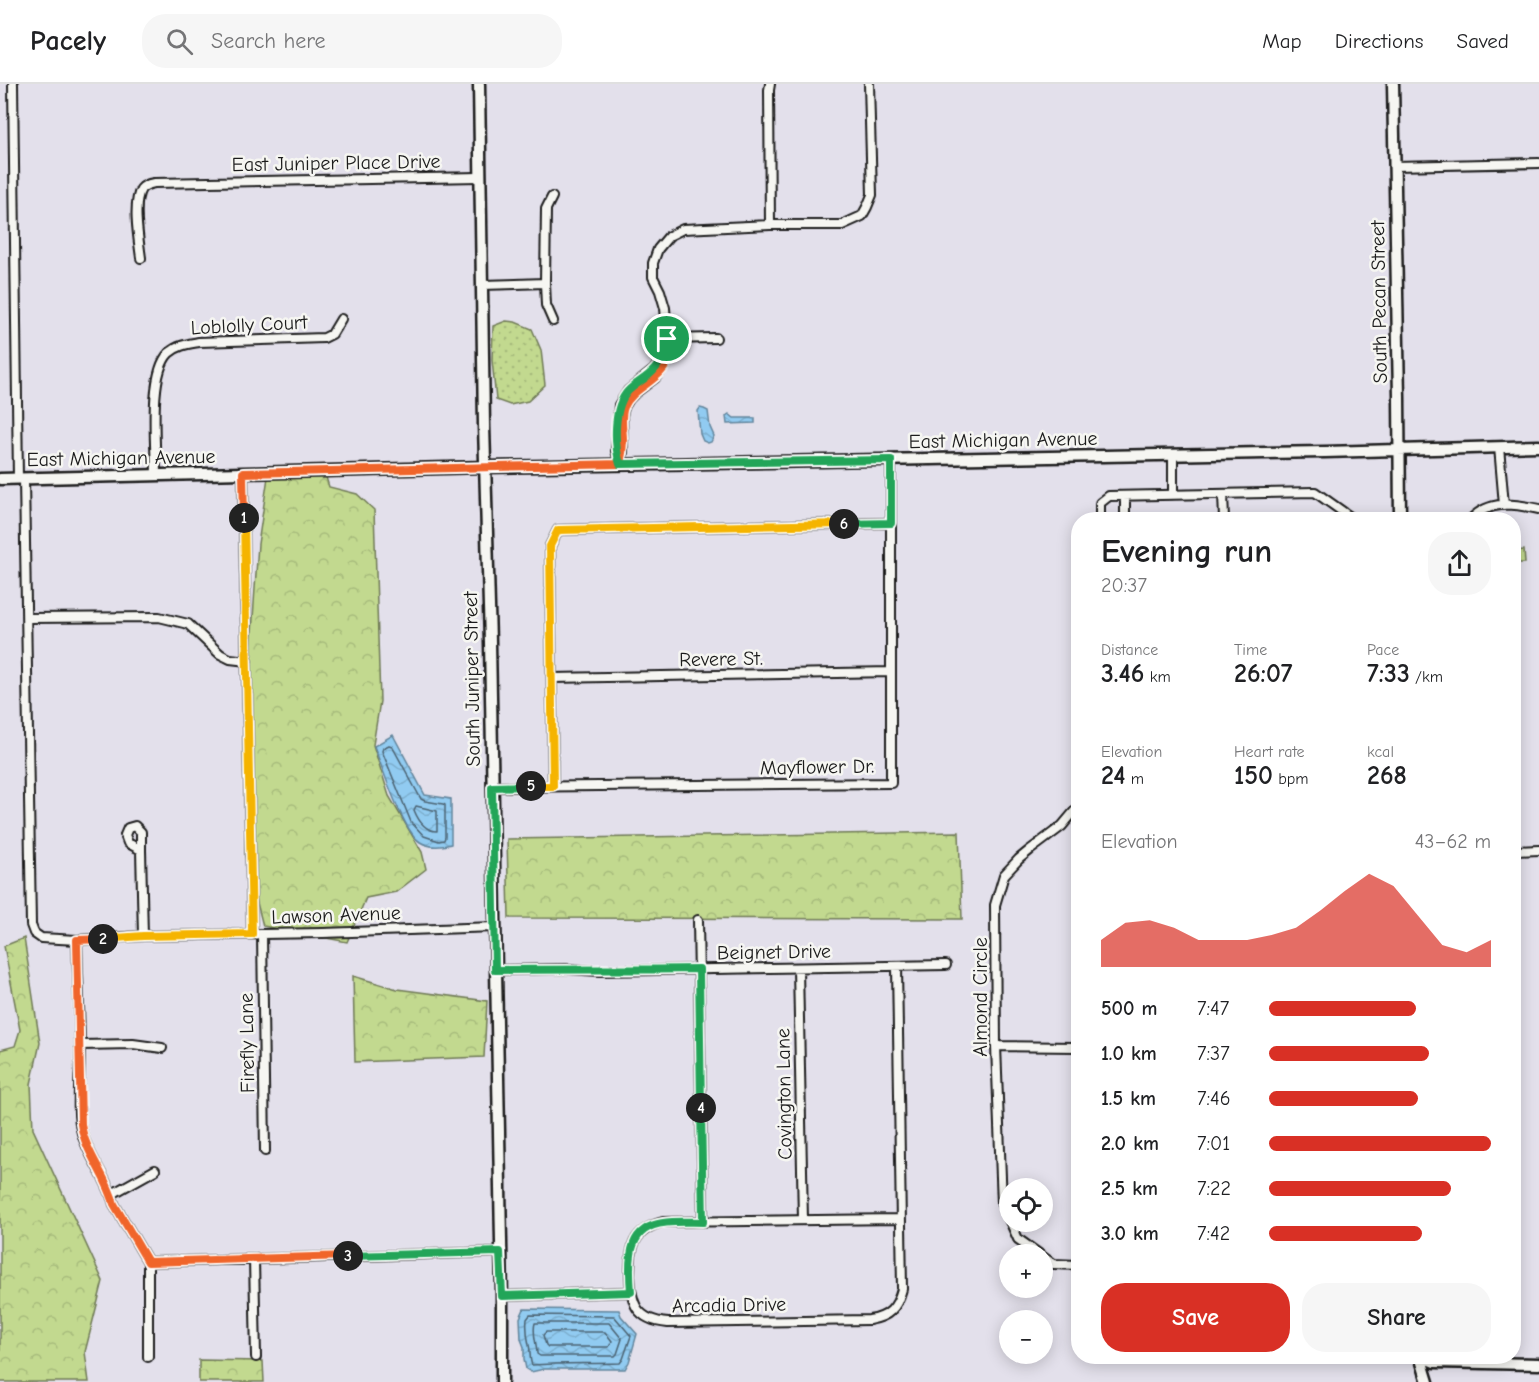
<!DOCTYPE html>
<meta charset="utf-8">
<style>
body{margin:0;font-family:"Comic Neue",sans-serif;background:#f6f6f6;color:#202124;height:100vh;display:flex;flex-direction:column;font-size:22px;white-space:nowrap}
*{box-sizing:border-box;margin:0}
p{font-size:20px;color:#757577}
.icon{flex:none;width:33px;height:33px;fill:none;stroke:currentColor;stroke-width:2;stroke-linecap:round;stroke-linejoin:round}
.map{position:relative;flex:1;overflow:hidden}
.panel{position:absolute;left:1071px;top:428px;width:450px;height:852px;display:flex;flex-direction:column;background:#fff;border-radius:24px;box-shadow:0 3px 15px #0003}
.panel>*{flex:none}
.tools{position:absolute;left:999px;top:1094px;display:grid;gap:12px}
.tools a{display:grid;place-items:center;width:54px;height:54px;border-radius:50%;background:#fff;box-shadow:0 3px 15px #0003;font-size:30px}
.pin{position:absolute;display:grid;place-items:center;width:51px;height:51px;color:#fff;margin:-26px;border:3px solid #fff;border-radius:50%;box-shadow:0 2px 6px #0007}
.km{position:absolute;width:30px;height:30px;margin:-15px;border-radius:50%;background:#222;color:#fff;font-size:16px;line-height:30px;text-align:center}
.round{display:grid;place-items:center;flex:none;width:63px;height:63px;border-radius:24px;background:#f6f6f6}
.head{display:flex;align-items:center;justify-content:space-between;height:102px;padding:0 30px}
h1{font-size:33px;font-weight:700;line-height:45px}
.figures{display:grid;grid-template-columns:repeat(3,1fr);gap:9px;height:102px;padding:6px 30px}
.figures div{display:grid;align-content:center}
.figures b{font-size:26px;font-weight:700}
.figures small{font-size:16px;font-weight:400}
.figures p{font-size:16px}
.chart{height:168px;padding:12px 30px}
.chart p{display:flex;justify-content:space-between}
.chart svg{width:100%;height:108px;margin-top:6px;fill:#d93025;opacity:.7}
.primary-button{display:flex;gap:12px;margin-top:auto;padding:12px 30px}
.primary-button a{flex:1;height:69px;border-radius:24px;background:#d93025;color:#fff;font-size:24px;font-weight:700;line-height:69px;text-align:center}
.primary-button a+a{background:#f6f6f6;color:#202124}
ul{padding:0 30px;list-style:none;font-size:20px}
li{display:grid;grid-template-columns:96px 72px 1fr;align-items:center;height:45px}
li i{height:15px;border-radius:8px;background:#d93025}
header{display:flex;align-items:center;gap:36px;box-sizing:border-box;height:84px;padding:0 30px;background:#fff;border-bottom:2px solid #e0e0e0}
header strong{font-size:28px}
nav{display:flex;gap:33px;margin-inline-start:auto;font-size:21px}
.search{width:420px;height:54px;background:#f6f6f6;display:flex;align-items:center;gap:15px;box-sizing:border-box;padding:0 21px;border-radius:24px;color:#757577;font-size:22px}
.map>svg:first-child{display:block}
</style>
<header>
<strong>Pacely</strong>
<div class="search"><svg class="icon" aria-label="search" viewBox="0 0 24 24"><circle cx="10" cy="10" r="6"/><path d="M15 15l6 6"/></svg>Search here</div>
<nav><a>Map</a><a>Directions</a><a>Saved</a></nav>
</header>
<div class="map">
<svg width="1539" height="1298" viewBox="0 0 1539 1298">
<defs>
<pattern id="grass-dots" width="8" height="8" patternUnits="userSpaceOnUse" patternTransform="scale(1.5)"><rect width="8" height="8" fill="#c2d98f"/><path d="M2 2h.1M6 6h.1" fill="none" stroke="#a6ba7b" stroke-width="1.8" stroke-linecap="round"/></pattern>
<pattern id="forest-crowns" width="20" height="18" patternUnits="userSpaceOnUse" patternTransform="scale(1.5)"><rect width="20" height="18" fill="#c2d98f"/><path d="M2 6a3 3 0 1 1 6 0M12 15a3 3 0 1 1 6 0" fill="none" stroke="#a6ba7b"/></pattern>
<pattern id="water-waves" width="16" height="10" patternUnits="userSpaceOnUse" patternTransform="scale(1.5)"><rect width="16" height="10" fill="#91cbf1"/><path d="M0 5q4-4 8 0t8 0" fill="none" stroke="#7caece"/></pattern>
</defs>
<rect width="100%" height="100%" fill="#e3e0eb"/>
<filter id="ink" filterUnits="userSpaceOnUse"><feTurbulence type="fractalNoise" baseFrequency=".0167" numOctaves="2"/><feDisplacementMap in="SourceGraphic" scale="12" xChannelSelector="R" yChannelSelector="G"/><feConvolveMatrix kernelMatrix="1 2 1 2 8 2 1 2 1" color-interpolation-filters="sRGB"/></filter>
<g filter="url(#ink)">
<path fill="url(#grass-dots)" stroke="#6f7a56" stroke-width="1.5" d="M506 237 515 238 532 245 541 266 545 301 528 317 510 321 496 316 492 276 493 242Z"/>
<path fill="url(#forest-crowns)" stroke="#6f7a56" stroke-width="1.5" d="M325 390 329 403 357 410 374 426 380 617 373 661 389 712 422 768 426 785 396 808 366 814 347 858 263 842 245 772 244 668 258 460 268 393Z
M959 748 962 835 509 834 507 755Z
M24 854 40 959 31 1000 33 1045 103 1197 85 1268 89 1298H0V966L15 962 20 946 4 862Z
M353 892 397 905 487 917 484 973 355 978Z
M199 1276 263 1277 264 1298H199Z"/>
<path fill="#c2d98f" stroke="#6f7a56" stroke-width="1.5" d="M1524 466 1525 479H1514V467Z"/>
<path fill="url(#water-waves)" stroke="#62859c" stroke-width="1.5" d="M700 324 704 325 708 327 710 343 714 352 711 358 708 359 703 357 700 350 698 327Z
M729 330 734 334H755V339L727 340 726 332Z
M393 651 425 711 451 715V760C441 763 430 764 420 758 403 747 382 683 374 662Z
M524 1225 619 1226 621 1232 637 1250 629 1278 625 1285H544L531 1288 526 1285 524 1275V1263L521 1255 520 1234Z"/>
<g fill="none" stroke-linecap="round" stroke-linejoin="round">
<path stroke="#4b6271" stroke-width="1.5" d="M389 661 392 662 421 715 425 717 443 720 445 721V753L444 756 439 757 424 752 411 738 382 667 383 664Z
M416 722 437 727V747C425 747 418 736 414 726Z
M530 1231 614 1232 631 1252 623 1275 620 1279C590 1280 561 1279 532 1281 529 1274 531 1268 529 1261 527 1252 526 1244 527 1235Z
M535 1239H609L622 1255 617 1270 615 1272H540L537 1270C537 1260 532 1249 535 1239Z
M546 1248H605L612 1257 609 1263H548L546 1261 543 1251Z"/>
<defs>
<path id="street" d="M13 0 18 395
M770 0 769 6 770 141
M1394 82 1539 79
M552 113 546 125 545 199 546 221 553 237
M141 174C139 158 132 119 141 105 144 101 149 100 154 99L480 93
M482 201 545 199
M667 255 716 254
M1499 363 1504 421
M1173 371V410
M620 379 616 367 619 321 628 307 654 286 659 279 666 260
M620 380 623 368 622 332 624 323 629 315 635 309 655 294 660 288 669 270 665 224 660 207 653 193V179L658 165 669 152 683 145 770 141H842L862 132 867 123 872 111 869 0
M243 389 252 850
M156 392C156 362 148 290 169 269 178 261 188 260 199 258L324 254 332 250 341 235
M24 394 31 841 34 849 41 854 77 856 143 852 323 849 495 843
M1223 410 1224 435
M1125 412V435
M1100 435V419L1109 412 1315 408 1353 435
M1471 435C1491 415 1514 420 1539 425
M27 534 159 533 188 540 220 570 230 575 247 577
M552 594 891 588
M553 702 550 462 558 446 891 439
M492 703 891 699V376
M135 742 141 748V766L128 759 125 751 128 744Z
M141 766 143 852
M1514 767 1539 766
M698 836 703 1138
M262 850 265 1067
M77 856C78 896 80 936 80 975 80 997 76 1029 82 1049 89 1074 108 1095 114 1120L148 1178 500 1168
M897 882 902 1205C897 1224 889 1233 869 1236L668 1239C636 1236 631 1220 630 1191 630 1164 632 1146 663 1138L900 1135
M798 884 803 1136
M495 886 566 885 600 887 946 881
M80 961 133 960 162 964
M996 962 1078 963
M112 1110 155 1086
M1010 1136 1002 1120 996 962 995 821 1004 791 1019 775 1030 766 1062 742 1078 723
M1010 1137 1018 1155 1039 1170
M1042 1172 1053 1180 1078 1181
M254 1175 256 1273
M148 1178V1273
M502 1212 631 1208"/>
<path id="secondary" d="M479 0 484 341 490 558 502 1212V1298
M1393 0 1399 313 1400 435
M0 395 485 383 1325 368 1539 362
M1420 1272 1435 1278 1539 1280
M1420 1272 1428 1298"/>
</defs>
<use href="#street" stroke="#1c1c1c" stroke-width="12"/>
<use href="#secondary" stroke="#1c1c1c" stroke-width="15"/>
<use href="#street" stroke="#f6f6f2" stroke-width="8"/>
<use href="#secondary" stroke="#f6f6f2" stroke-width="10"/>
</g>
</g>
<g fill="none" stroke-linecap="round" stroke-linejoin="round" filter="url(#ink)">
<defs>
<path id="split-1" d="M244 434 243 389 620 380C622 372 623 365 623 356 623 345 620 333 624 323 633 301 667 296 669 270 669 265 668 260 667 255"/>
<path id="split-2" d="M103 855 143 852 252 850 244 434"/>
<path id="split-3" d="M103 855 77 856 81 1040C85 1069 107 1092 114 1120L148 1178 348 1172"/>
<path id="split-4" d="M348 1172 500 1168 502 1212 631 1208C630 1196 629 1183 631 1171 636 1132 674 1138 703 1138L701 1024"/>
<path id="split-5" d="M531 702 492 703 495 886C563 885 631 886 699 885L701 1024"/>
<path id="split-6" d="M531 702H553L550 462 558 446 844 440"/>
<path id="split-7" d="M667 255C664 265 662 278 654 286 647 294 636 299 628 307 613 323 614 360 620 380L891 376V439L844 440"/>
</defs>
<use href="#split-1" stroke="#fff" stroke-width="12"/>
<use href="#split-2" stroke="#fff" stroke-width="12"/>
<use href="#split-3" stroke="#fff" stroke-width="12"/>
<use href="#split-4" stroke="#fff" stroke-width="12"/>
<use href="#split-5" stroke="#fff" stroke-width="12"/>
<use href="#split-6" stroke="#fff" stroke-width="12"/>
<use href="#split-7" stroke="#fff" stroke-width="12"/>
<use href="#split-1" stroke="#f0652b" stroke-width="8"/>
<use href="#split-2" stroke="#f5b400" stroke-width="8"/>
<use href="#split-3" stroke="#f0652b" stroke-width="8"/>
<use href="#split-4" stroke="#22a559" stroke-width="8"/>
<use href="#split-5" stroke="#22a559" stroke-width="8"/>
<use href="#split-6" stroke="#f5b400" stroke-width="8"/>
<use href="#split-7" stroke="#22a559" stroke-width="8"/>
</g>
<g text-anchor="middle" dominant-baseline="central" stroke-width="5" stroke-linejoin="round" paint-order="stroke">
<g font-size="20" fill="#1c1c1c" stroke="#f6f6f2">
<text transform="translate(336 79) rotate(-1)">East Juniper Place Drive</text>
<text transform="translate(1379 218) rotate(-91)">South Pecan Street</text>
<text transform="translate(249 241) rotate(-3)">Loblolly Court</text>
<text transform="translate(1003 356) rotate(-1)">East Michigan Avenue</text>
<text transform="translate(121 374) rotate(-1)">East Michigan Avenue</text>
<text transform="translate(721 575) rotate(-1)">Revere St.</text>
<text transform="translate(472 595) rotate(-91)">South Juniper Street</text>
<text transform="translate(817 683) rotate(-1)">Mayflower Dr.</text>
<text transform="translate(336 831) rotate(-2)">Lawson Avenue</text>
<text transform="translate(774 868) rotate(-1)">Beignet Drive</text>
<text transform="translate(980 913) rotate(-90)">Almond Circle</text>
<text transform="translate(247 959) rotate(-91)">Firefly Lane</text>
<text transform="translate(784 1010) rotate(-91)">Covington Lane</text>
<text transform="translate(729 1221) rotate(-1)">Arcadia Drive</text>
</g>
</g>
</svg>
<div class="tools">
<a><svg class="icon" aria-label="locate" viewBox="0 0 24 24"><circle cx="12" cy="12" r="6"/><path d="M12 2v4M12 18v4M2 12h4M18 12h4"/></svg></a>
<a>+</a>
<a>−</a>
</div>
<div class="pin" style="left:667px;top:255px;background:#1e9e55"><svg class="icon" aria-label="arrive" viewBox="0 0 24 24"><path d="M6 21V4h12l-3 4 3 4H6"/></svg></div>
<b class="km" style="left:244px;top:434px">1</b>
<b class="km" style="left:103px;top:855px">2</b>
<b class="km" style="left:348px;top:1172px">3</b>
<b class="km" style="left:701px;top:1024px">4</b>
<b class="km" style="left:531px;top:702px">5</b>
<b class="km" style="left:844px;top:440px">6</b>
<section class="panel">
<div class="head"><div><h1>Evening run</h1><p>20:37</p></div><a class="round"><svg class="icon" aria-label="share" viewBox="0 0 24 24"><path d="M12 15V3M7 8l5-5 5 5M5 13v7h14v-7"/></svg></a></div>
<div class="figures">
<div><p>Distance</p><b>3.46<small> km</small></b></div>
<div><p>Time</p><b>26:07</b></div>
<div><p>Pace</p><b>7:33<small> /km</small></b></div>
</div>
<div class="figures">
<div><p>Elevation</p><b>24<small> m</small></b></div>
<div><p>Heart rate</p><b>150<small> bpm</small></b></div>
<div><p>kcal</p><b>268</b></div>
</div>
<div class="chart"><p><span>Elevation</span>43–62 m</p>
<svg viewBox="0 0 160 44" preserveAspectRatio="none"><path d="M0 44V33L10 26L20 25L30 28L40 33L50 33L60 33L70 31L80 28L90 21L100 13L110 6L120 11L130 23L140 35L150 38L160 33V44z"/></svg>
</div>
<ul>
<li><b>500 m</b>7:47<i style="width:66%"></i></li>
<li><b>1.0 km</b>7:37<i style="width:72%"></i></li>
<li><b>1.5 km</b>7:46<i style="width:67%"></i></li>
<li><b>2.0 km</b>7:01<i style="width:100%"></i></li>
<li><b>2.5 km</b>7:22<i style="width:82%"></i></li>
<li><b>3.0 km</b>7:42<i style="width:69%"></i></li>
</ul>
<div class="primary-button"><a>Save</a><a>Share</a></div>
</section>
</div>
